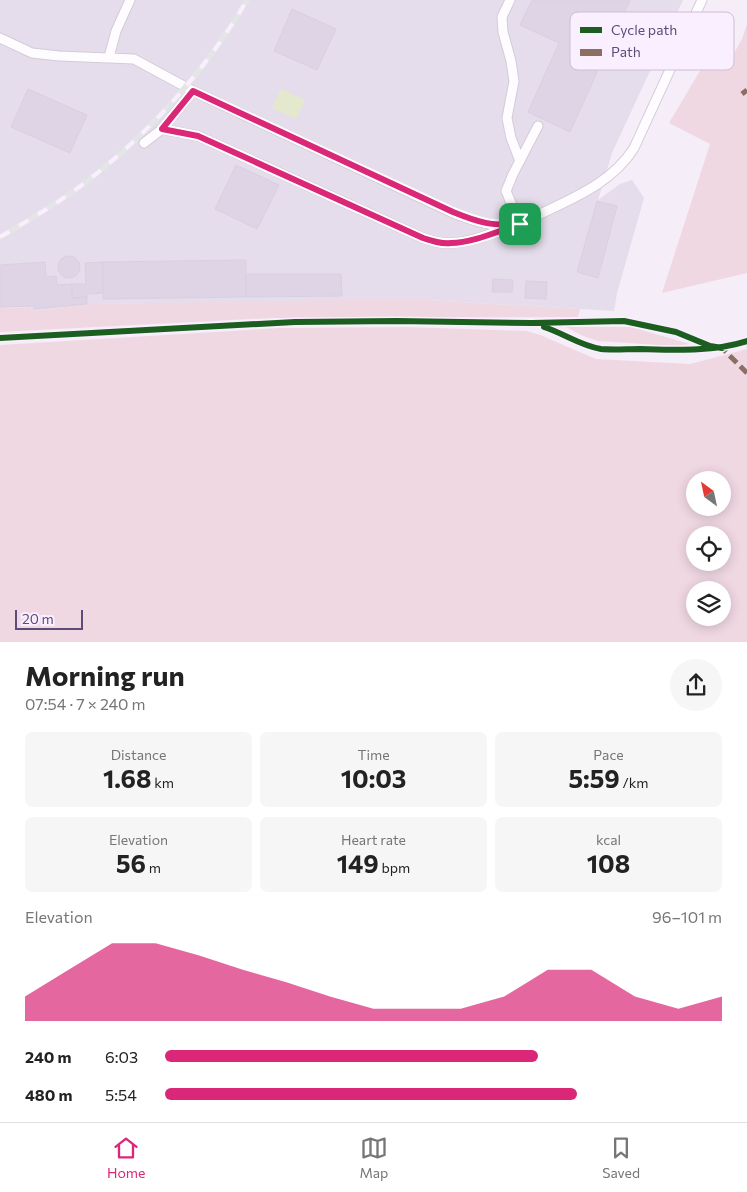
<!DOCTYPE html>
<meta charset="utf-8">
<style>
body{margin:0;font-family:Commissioner,sans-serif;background:#f6f6f6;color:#222;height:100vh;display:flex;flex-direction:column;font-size:19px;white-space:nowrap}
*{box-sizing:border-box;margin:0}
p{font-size:16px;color:#767676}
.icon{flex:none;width:28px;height:28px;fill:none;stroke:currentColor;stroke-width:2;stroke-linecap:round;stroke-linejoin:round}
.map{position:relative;height:642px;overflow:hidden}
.side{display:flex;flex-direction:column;background:#fff;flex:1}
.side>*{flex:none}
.needle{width:32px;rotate:327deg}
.tools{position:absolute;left:686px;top:471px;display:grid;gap:10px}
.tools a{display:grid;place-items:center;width:45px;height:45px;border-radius:50%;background:#fff;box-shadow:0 2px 12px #0003;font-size:25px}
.scale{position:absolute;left:15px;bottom:12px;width:68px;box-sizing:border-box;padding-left:5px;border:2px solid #5f4b78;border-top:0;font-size:14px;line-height:18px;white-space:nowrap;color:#5f4b78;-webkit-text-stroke:4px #faefff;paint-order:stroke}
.pin{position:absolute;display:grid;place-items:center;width:42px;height:42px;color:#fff;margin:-21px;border-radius:10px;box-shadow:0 2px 8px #0006}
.round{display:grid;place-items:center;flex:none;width:52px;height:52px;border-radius:26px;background:#f6f6f6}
.summary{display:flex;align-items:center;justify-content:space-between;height:85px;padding:0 25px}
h1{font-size:28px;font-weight:700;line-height:38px}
.figures{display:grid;grid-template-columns:repeat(3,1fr);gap:8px;height:85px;padding:5px 25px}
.figures div{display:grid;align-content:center;border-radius:8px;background:#f6f6f6;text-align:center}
.figures b{font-size:25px;font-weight:700}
.figures small{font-size:14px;font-weight:400}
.figures p{font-size:14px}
.chart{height:140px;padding:10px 25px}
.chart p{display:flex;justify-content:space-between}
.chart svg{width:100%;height:90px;margin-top:5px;fill:#db2777;opacity:.7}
ul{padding:0 25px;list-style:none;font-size:16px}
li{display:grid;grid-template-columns:80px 60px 1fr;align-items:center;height:38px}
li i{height:12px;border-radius:6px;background:#db2777}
.dock{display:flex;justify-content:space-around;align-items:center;height:70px;border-top:1px solid #e0e0e0;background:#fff;font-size:14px;color:#767676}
.dock a{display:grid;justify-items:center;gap:2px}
.dock .current{color:#db2777}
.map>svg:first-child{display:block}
</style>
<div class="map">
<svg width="747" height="642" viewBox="0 0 747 642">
<rect width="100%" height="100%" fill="#f5edf8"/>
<path fill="#e5ddeb" d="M0 0H683L612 153 598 200 620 184 632 180 644 198 617 293 614 311 427 300 88 304 32 311 31 307 0 308Z"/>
<path fill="#f0d8e3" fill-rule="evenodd" d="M747 24V273L662 293 710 144 669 123 704 64 729 62 742 39Z
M342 300H427L580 309 578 317 273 318 0 332V308L31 307 32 311 88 304Z
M406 327 527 331 540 335 596 359 690 364 747 349V642H0V345L279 328ZM695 480H722V508H695ZM695 535H722V562H695ZM695 590H722V618H695Z
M566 327H631L690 344 674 346 598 341 583 336Z"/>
<path fill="#e4e9ce" d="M281 89 305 100 296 119 272 108Z"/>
<path fill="#ded4e5" stroke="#d9cfe1" d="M532 0H630L570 132 528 112 559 43 520 25Z
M292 9 336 29 317 70 274 51Z
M28 89 87 115 70 153 11 127Z
M236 165 279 185 257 229 215 209Z
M597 201 617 206 598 278 577 272Z
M58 267a11 11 0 1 1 22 0a11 11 0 1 1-22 0Z
M246 260V297L103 299V262Z
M45 262 46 277 56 276 57 285 72 284V298L87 297V304L34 309V306L0 307V265Z
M103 262V293L88 294 87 297 72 298V284H86L85 263Z
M246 274H341L342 296 246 297Z
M493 279 513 280 512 292H492Z
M526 281 547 282 546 299 525 298Z"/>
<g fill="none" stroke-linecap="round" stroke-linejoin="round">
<defs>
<path id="service" d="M510 0 502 17 503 32 511 61 514 81 507 118 511 138 520 161
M0 38 32 53 59 56 134 59 193 91 453 213C480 223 501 231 530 219 568 200 611 185 634 148L702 0
M109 57 116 31 130 0
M162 129 198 136 423 238C432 241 441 244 451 243 472 243 499 230 520 224L506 191 513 174 538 126
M144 143 162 129 193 91"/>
</defs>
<use href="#service" stroke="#d3cbd8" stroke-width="11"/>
<use href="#service" stroke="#fefcfe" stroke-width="9"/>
<defs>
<path id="rail" d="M0 237C24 223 48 209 71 193 141 143 204 74 247 0"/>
</defs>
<use href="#rail" stroke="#e3e5e6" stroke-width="5.5"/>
<use href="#rail" stroke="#faefff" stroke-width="4" stroke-dasharray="11" stroke-linecap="butt"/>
<path stroke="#8d6e63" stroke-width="5" stroke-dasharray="10 5" stroke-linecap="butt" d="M742 94 747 90
M718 347 722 348 747 373"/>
<defs>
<path id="cycleway" d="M544 327C563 333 581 346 601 349 613 350 627 349 640 349 676 350 712 352 747 341
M0 338 295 322 397 321 532 323 624 321 676 332 710 346 722 348"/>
</defs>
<use href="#cycleway" stroke="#faefff" stroke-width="9"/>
<use href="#cycleway" stroke="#1b5e20" stroke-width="6"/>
</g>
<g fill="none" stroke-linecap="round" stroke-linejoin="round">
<defs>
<path id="route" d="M193 91 453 212C480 223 491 226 520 224 498 231 473 243 451 243 441 244 432 241 423 238L198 136 162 129Z"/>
</defs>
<use href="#route" stroke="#fff" stroke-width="10"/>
<use href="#route" stroke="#db2777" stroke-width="6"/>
</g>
<rect x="570" y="12" width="164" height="58" rx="8" fill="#faefff" stroke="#ccbed6" stroke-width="1"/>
<rect x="580" y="27" width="22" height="6" fill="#1b5e20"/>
<rect x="580" y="49" width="22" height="7" fill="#8d6e63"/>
<g font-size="14" fill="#5f4b78">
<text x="611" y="35">Cycle path</text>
<text x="611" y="57">Path</text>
</g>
</svg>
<div class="tools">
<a><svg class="needle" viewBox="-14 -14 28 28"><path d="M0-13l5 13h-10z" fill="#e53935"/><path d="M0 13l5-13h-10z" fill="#767676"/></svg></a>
<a><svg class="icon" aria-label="locate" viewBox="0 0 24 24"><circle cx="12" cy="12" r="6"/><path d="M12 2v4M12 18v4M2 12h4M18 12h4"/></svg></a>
<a><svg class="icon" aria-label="layers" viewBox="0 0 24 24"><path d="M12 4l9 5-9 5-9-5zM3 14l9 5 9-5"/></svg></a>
</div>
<div class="scale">20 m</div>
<div class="pin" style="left:520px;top:224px;background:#1e9e55"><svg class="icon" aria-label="arrive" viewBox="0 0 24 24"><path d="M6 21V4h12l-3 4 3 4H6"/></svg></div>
</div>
<section class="side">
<div class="summary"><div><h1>Morning run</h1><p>07:54 · 7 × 240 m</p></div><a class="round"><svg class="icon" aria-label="share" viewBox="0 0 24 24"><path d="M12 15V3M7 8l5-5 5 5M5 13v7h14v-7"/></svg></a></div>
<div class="figures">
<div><p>Distance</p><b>1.68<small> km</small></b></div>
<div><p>Time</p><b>10:03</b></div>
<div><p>Pace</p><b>5:59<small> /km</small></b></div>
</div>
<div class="figures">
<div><p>Elevation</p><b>56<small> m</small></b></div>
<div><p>Heart rate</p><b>149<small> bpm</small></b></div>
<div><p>kcal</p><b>108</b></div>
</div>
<div class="chart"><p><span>Elevation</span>96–101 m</p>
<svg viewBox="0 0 160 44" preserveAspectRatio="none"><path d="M0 44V32L10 19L20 6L30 6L40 12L50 19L60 25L70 32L80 38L90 38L100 38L110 32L120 19L130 19L140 32L150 38L160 32V44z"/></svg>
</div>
<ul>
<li><b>240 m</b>6:03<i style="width:67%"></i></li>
<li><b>480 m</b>5:54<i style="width:74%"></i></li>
</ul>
</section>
<nav class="dock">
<a class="current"><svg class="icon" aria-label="home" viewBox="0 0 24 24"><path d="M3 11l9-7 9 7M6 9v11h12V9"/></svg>Home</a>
<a><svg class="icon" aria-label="map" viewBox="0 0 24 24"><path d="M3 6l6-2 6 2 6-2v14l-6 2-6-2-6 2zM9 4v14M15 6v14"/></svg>Map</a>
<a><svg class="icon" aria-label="saved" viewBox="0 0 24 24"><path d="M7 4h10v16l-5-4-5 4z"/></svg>Saved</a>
</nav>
